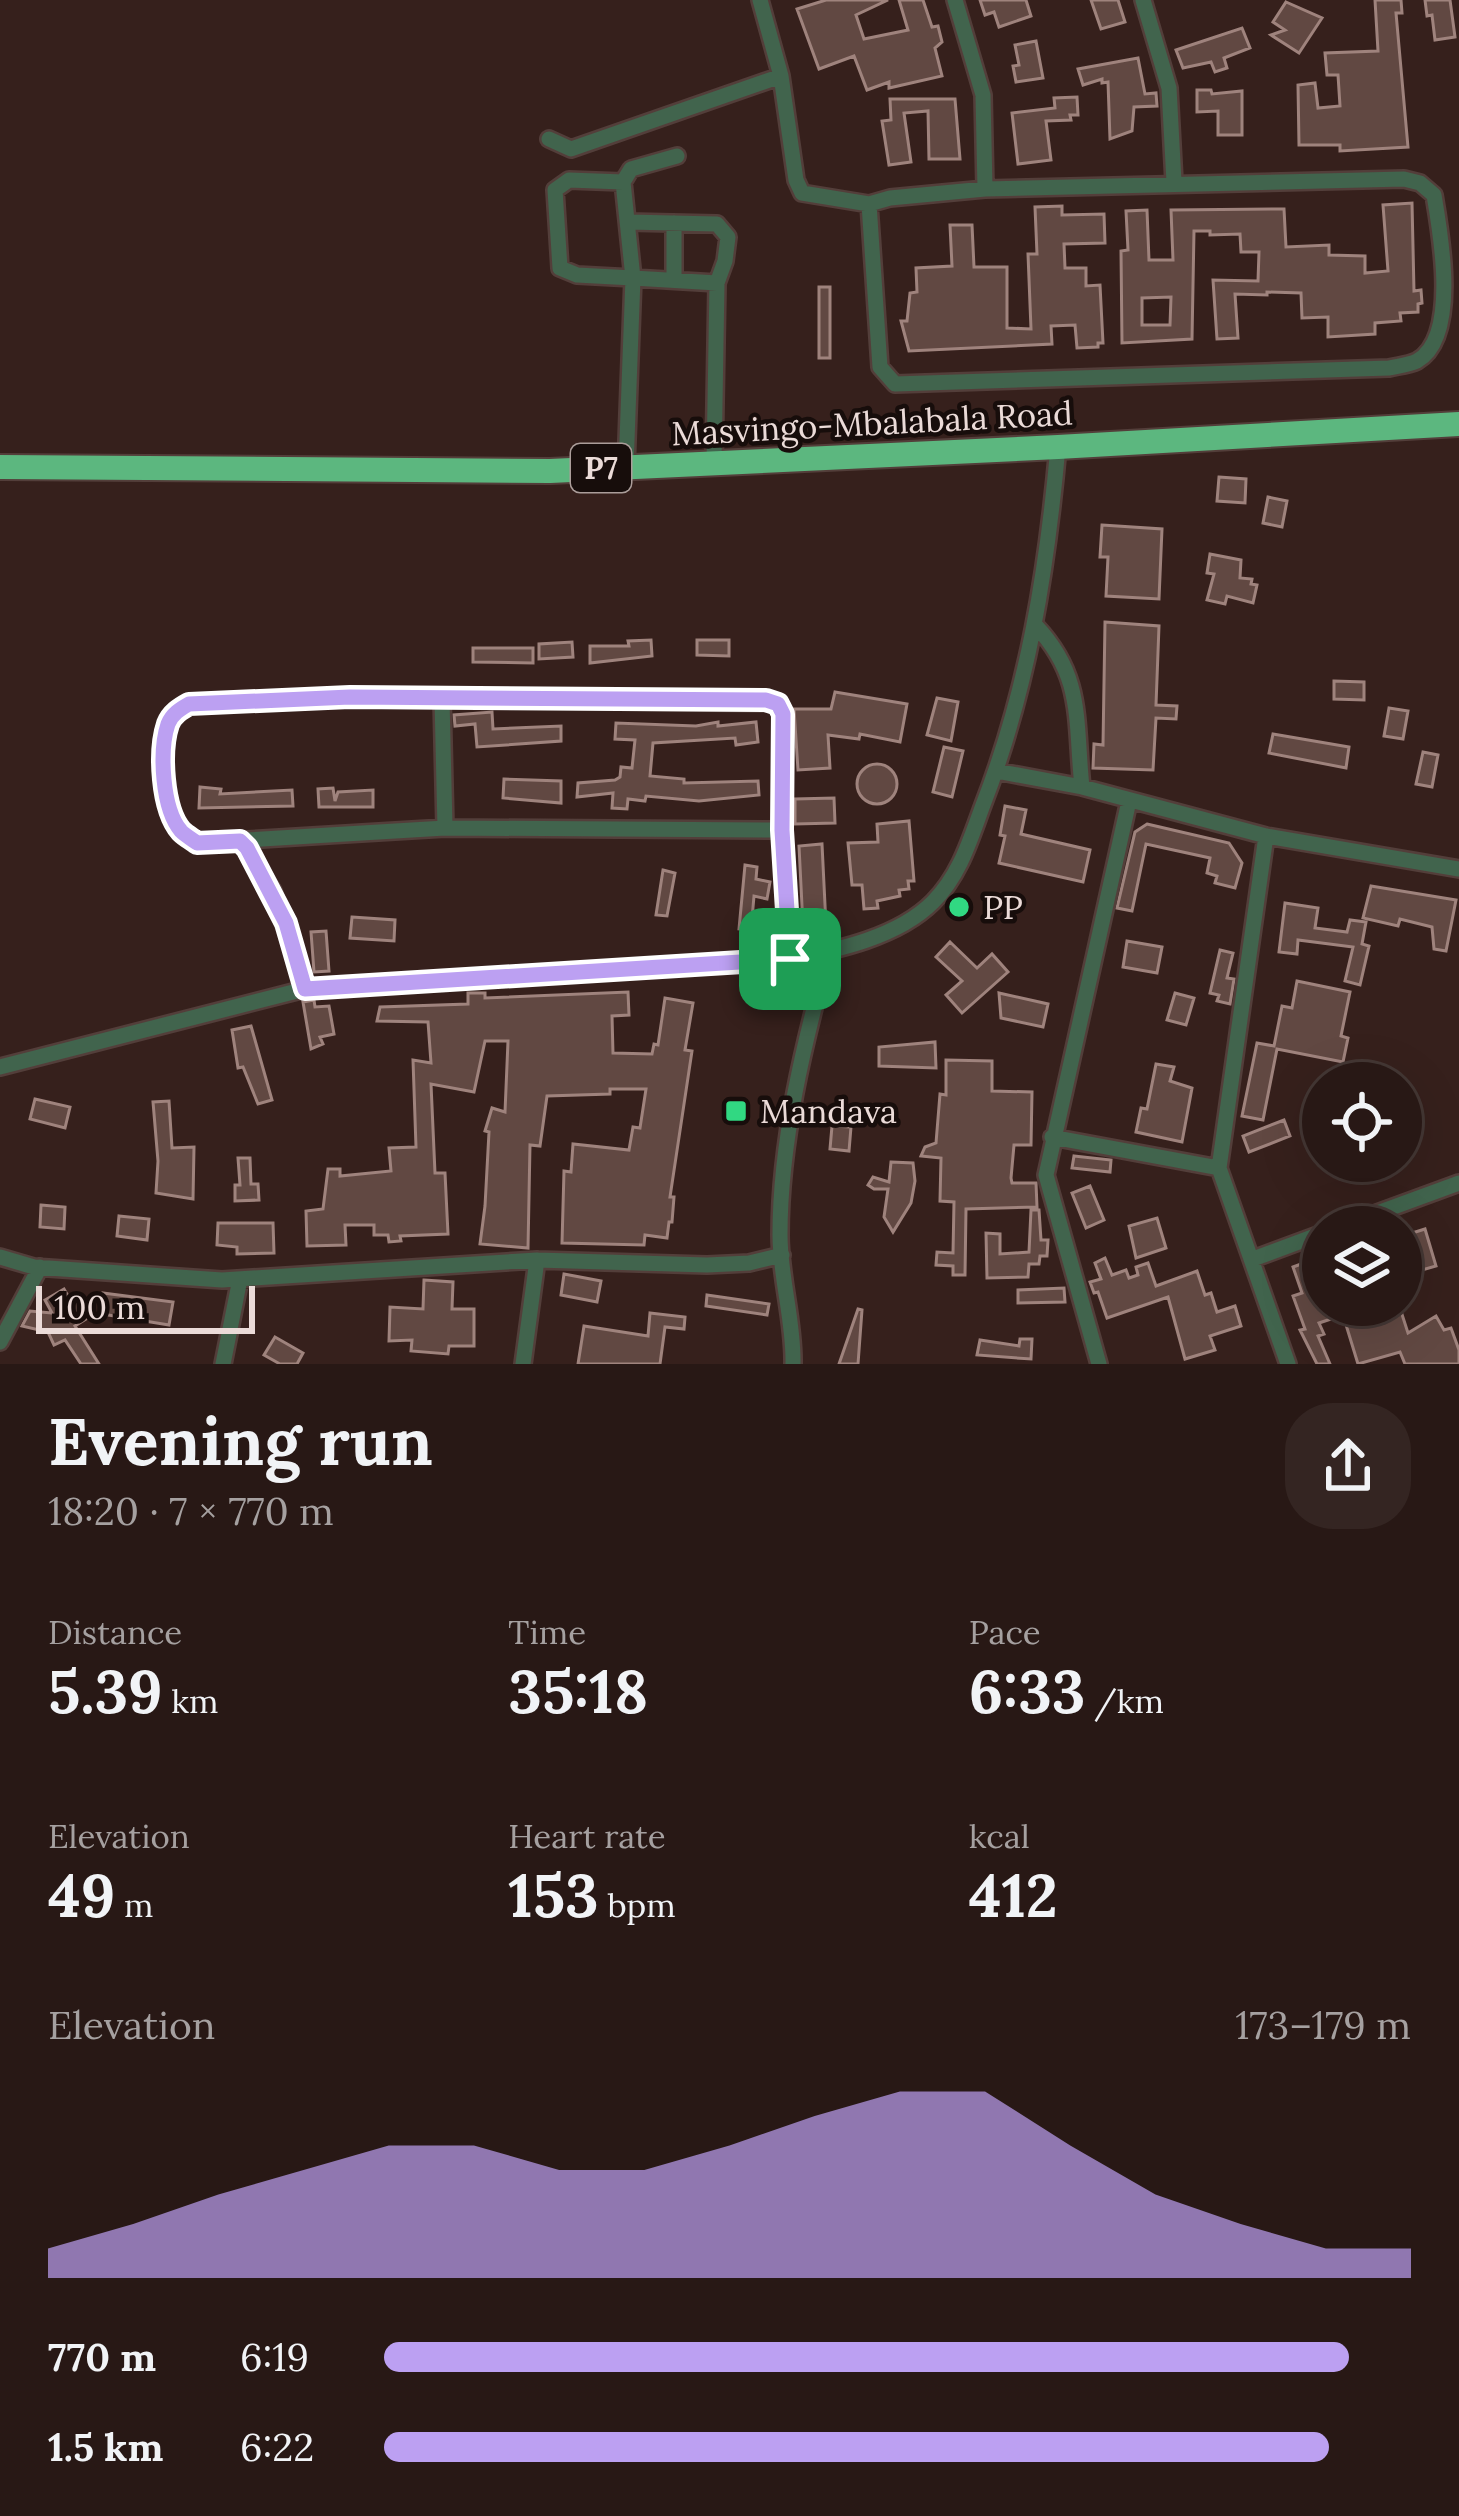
<!DOCTYPE html>
<meta charset="utf-8">
<style>
body{margin:0;font-family:Lora,serif;background:#342522;color:#f1f3f6;height:100vh;display:flex;flex-direction:column;font-size:45px;white-space:nowrap}
*{box-sizing:border-box;margin:0}
p{font-size:39px;color:#a5a0a0}
.icon{flex:none;width:66px;height:66px;fill:none;stroke:currentColor;stroke-width:2;stroke-linecap:round;stroke-linejoin:round}
.map{position:relative;height:1364px;overflow:hidden}
.drawer{display:flex;flex-direction:column;background:#281815;flex:1}
.drawer>*{flex:none}
.fabs{position:absolute;left:1302px;top:1062px;display:grid;gap:24px}
.fabs a{display:grid;place-items:center;width:120px;height:120px;border-radius:50%;background:#281815;box-shadow:0 12px 48px #0002,0 0 0 3px #443734;font-size:60px}
.scale{position:absolute;left:36px;bottom:30px;width:219px;box-sizing:border-box;padding-left:12px;border:6px solid #ebdbd8;border-top:0;font-size:33px;line-height:42px;white-space:nowrap;color:#ebdbd8;-webkit-text-stroke:9px #170d0b;paint-order:stroke}
.pin{position:absolute;display:grid;place-items:center;width:102px;height:102px;color:#fff;margin:-51px;border-radius:24px;box-shadow:0 6px 18px #0006}
.round{display:grid;place-items:center;flex:none;width:126px;height:126px;border-radius:48px;background:#342522}
.overview{display:flex;align-items:center;justify-content:space-between;height:204px;padding:0 48px}
h1{font-size:66px;font-weight:800;line-height:90px}
.metrics{display:grid;grid-template-columns:repeat(3,1fr);gap:18px;height:204px;padding:12px 48px}
.metrics div{display:grid;align-content:center}
.metrics b{font-size:60px;font-weight:800}
.metrics small{font-size:33px;font-weight:400}
.metrics p{font-size:33px}
.chart{height:336px;padding:24px 48px}
.chart p{display:flex;justify-content:space-between}
.chart svg{width:100%;height:216px;margin-top:12px;fill:#bca0f2;opacity:.7}
ul{padding:0 48px;list-style:none;font-size:39px}
li{display:grid;grid-template-columns:192px 144px 1fr;align-items:center;height:90px}
li i{height:30px;border-radius:15px;background:#bca0f2}
.map>svg:first-child{display:block}
</style>
<div class="map">
<svg width="1459" height="1364" viewBox="0 0 1459 1364">
<rect width="100%" height="100%" fill="#36201c"/>
<path fill="#614842" stroke="#9f837d" stroke-width="3" fill-rule="evenodd" d="M826 0H888L856 15 864 39 908 30 899 0H923L932 27 938 26 942 42 935 48 942 76 889 88V82L867 90 854 56 819 69 797 9Z
M980 0H1026L1031 16 999 27 994 12 985 15Z
M1091 0H1118L1125 22 1101 29Z
M1375 0H1401L1402 13H1396L1408 147 1340 151V145H1299L1298 85 1315 83 1318 108 1340 106 1338 75H1327L1325 53 1378 51Z
M1425 0H1450L1455 37 1435 40 1432 15 1427 16Z
M1286 2 1322 18 1299 53 1271 35 1285 30 1273 22Z
M1242 28 1250 48 1224 58 1227 68 1215 72 1211 62 1183 68 1176 50Z
M1036 41 1043 78 1016 82 1013 66 1019 65 1015 45Z
M1138 58 1145 94 1156 93 1157 106 1134 107 1132 131 1110 139 1108 82 1102 83V79L1083 85 1078 69Z
M1197 90H1211L1212 94 1242 91V135H1218V111L1197 112Z
M1077 97 1078 115H1070L1071 120 1046 121 1051 160 1018 164 1012 113 1055 108 1054 98Z
M890 99H955L960 159H929L928 111 904 113 911 162 889 165 882 121 891 120Z
M1412 203 1414 291 1421 290 1422 303 1418 304V312L1400 313 1401 321 1375 323V334L1328 337V317L1302 318 1301 293 1267 292V295L1235 294 1238 338 1217 339 1213 280 1258 281 1259 252H1241L1240 234 1210 235V231H1194L1192 339 1122 343 1121 251 1128 250 1126 211 1147 210 1149 260H1173L1171 210 1284 209 1286 247 1329 245V255L1365 256V273L1388 271 1383 205ZM1171 297 1170 325H1142V298Z
M1062 206V215L1104 214 1105 243 1064 244 1065 268H1086V286L1100 285 1103 343H1098V347L1077 348 1075 325 1051 326 1052 344 909 351 901 321H907L910 293 917 292 916 268 952 266 950 225H972L974 267H1007V328L1031 329 1028 254H1037L1035 207Z
M819 287H830V358H819Z
M1219 477 1246 479 1245 503 1217 501Z
M1268 497 1287 501 1282 527 1263 523Z
M1102 525 1162 529 1159 599 1106 596 1108 557H1100Z
M1210 554 1241 560 1240 578 1252 579 1251 584 1257 585 1253 603 1227 596 1225 604 1207 600 1214 574 1207 573Z
M1105 622 1159 626 1156 705 1177 706 1176 719 1156 718 1153 770 1093 768 1094 744 1103 745Z
M651 640 652 656 590 663V646H629L628 641Z
M697 640H729V656L697 655Z
M572 642 573 657 539 659V644Z
M473 648H533V663L473 662Z
M1334 681 1364 682V700L1334 699Z
M835 692 907 704 900 742 860 734 859 739 828 735 830 768 798 770 794 709H831Z
M937 698 958 702 951 741 927 735Z
M1389 708 1408 711 1403 739 1384 736Z
M492 712 493 729 561 726V741L477 747 475 724 455 726 454 715Z
M718 722V726L756 722 758 742 736 745 735 738 653 743 650 776 684 779V783L758 781 759 795 699 801 646 796 645 801 628 799 627 809 612 808 613 793 577 797 578 783 615 780 620 777 621 767 632 768 635 740 615 739 616 723 696 726Z
M1273 734 1349 747 1346 768 1269 753Z
M944 747 963 751 952 797 933 792Z
M1423 752 1438 755 1432 787 1416 784Z
M857 784a20 20 0 1 1 40 0a20 20 0 1 1-40 0Z
M504 779 561 781V803L503 798Z
M200 787 221 789 220 794 292 790 293 806 199 808Z
M333 788 335 801 338 792 373 790V807H319L318 789Z
M834 798 835 823 795 824V799Z
M1005 806 1026 810 1021 834 1090 850 1083 882 999 863 1005 836 1000 835Z
M909 821 914 881H908L909 889 899 890 900 896 877 901 878 908 864 909 862 885H852L848 843 878 842 877 824Z
M1147 824 1229 843 1242 863 1235 888 1215 883 1217 876 1207 873 1210 858 1146 844 1132 911 1117 908 1135 832Z
M822 844 826 925 803 926 799 846Z
M745 865 757 867 756 879 770 882 767 899 754 896 751 930 739 929Z
M663 870 675 873 667 916 656 915Z
M1371 886 1456 900 1446 951 1434 949 1432 927 1400 919 1398 926 1363 918Z
M1285 903 1318 908 1315 928 1347 932 1350 920 1366 922 1362 944 1369 946 1360 985 1345 981 1353 947 1298 940 1297 954 1279 952Z
M352 917 395 920 394 941 350 938Z
M326 931 329 971 314 972 311 932Z
M1127 941 1162 947 1157 973 1123 967Z
M950 942 977 968 992 954 1008 972 962 1013 946 995 962 981 936 957Z
M1220 950 1233 953 1227 978 1234 979 1230 1004 1217 1001 1219 995 1210 993Z
M1297 981 1350 992 1341 1036 1348 1038 1343 1062 1277 1049 1263 1120 1242 1116 1257 1043 1274 1046 1282 1006 1292 1008Z
M628 992 629 1015 612 1016 613 1053 652 1054 654 1044 658 1045 665 998 693 1003 685 1050 692 1051 670 1197H674L672 1222H669L667 1238 645 1235 644 1245 562 1243 564 1171 571 1172 573 1144 629 1150 633 1127 640 1128 646 1089H610V1094L547 1096 540 1146 530 1145 528 1248 480 1244 485 1206 489 1132 485 1131 492 1108 505 1112 508 1041H485L474 1092 431 1084 435 1173H445L448 1234 400 1236 401 1241 389 1242 388 1235H374V1225H345L346 1245 307 1246 306 1211 323 1209 328 1169H340V1176L391 1171 389 1148 416 1147 413 1060 431 1063 428 1022 377 1021 380 1007 468 1004V993H485V998Z
M999 993 1048 1004 1043 1027 1001 1018Z
M1175 993 1194 998 1186 1025 1167 1020Z
M314 1000 315 1007 329 1006 334 1034 320 1037 323 1044 311 1049 303 1002Z
M251 1026 272 1100 258 1104 243 1067 238 1068 232 1030Z
M935 1042 936 1068 879 1066V1047Z
M946 1060 992 1061V1091L1032 1092 1031 1145H1014L1011 1178 1012 1183H1036L1037 1207 966 1209 965 1275H953V1266L936 1265 937 1252 953 1253 954 1202 940 1201 941 1158 921 1156 925 1147 936 1143 940 1094 946 1095Z
M1156 1064 1174 1067 1170 1081 1192 1088 1182 1142 1136 1132 1141 1108 1147 1109Z
M35 1099 70 1107 65 1128 30 1119Z
M169 1101 172 1148 194 1147 193 1199 156 1193 158 1161 153 1102Z
M1284 1120 1290 1136 1249 1152 1243 1136Z
M832 1126 851 1127 849 1151 830 1149Z
M1074 1156 1111 1160 1110 1172 1072 1168Z
M238 1158H250L251 1184H258L259 1200 235 1201V1185H240Z
M891 1162 913 1163 915 1181 911 1203 893 1232 884 1217 888 1189H874L868 1185 873 1177 889 1182Z
M1090 1186 1104 1220 1086 1228 1072 1193Z
M41 1205 65 1207 64 1229 40 1227Z
M1031 1210H1039L1041 1240H1048L1047 1256H1040L1039 1264H1029L1028 1277 987 1278 986 1233 1000 1234V1254L1029 1252Z
M119 1216 149 1219 147 1240 117 1236Z
M1157 1218 1166 1248 1136 1258 1129 1226Z
M218 1223H273L274 1253 237 1254V1247L217 1245Z
M1425 1229 1436 1266 1401 1276V1250L1413 1246 1409 1234Z
M1323 1256V1305H1375L1376 1309 1399 1305 1408 1333 1436 1316 1444 1330 1451 1328 1459 1350V1364H1405L1400 1352 1358 1364 1343 1315 1319 1323 1324 1334 1318 1336 1330 1364H1317L1300 1330 1305 1329 1293 1296 1302 1293 1293 1267Z
M1105 1258 1112 1275 1126 1270 1129 1278 1138 1275 1136 1267 1148 1263 1156 1286 1197 1271 1205 1295 1211 1293 1217 1312 1235 1306 1241 1326 1210 1336 1215 1350 1185 1359 1168 1297 1107 1318 1098 1292 1094 1293 1090 1282 1101 1279 1095 1263Z
M564 1274 601 1281 597 1302 561 1295Z
M424 1280 453 1282 452 1309H474V1346H449L448 1354 411 1351 412 1340 389 1341 390 1307 423 1309Z
M1064 1288 1065 1302 1018 1303V1290Z
M64 1289 72 1303 80 1297 94 1314 75 1326 99 1364H81L65 1340 54 1345 48 1332 22 1326 30 1311 52 1313 45 1300Z
M103 1293 173 1302 169 1325 102 1314Z
M707 1295 769 1304 767 1315 706 1306Z
M858 1309 862 1310 858 1364H839Z
M650 1313 685 1317 684 1329 665 1327 660 1364H578L584 1326 648 1336Z
M275 1337 303 1353 297 1364H280L264 1355Z
M1020 1339H1032L1031 1359 977 1355 980 1340 1019 1346Z"/>
<g fill="none" stroke-linecap="round" stroke-linejoin="round">
<defs>
<path id="minor" d="M760 0 781 76 796 180 802 193 869 204
M955 0 983 95 985 189
M1143 0 1169 88 1174 182
M549 139 571 149 781 76
M677 156 631 169 623 182 633 278 717 283
M1404 179 1420 183 1434 195C1441 236 1459 337 1417 361 1409 365 1397 366 1389 368L895 384 880 367 869 204 890 198 985 189Z
M623 182 569 180 555 190 560 268 577 275 633 278 626 467
M628 222 717 224 728 237 725 261 717 283 714 463
M674 223V280
M1036 626C1084 677 1075 721 1082 787
M442 699 445 828
M996 771 1082 787 1266 836 1459 869
M782 830 445 828 197 843C192 839 186 836 181 831 162 809 159 751 168 724 172 714 180 709 189 704L350 697 778 703 783 714 782 830 791 959
M1266 836 1219 1168 1288 1364
M240 841 273 891 305 989
M0 1067 305 989 791 959C838 950 898 937 933 902 960 875 970 840 983 805 1028 689 1047 570 1058 447
M1052 1137 1219 1168
M1339 1227 1459 1183
M0 1257 34 1267 222 1280 537 1260 707 1265 749 1263 782 1255
M1253 1259 1323 1233
M0 1342 40 1267
M223 1364 240 1279
M523 1364 537 1260
M793 1364C794 1321 780 1278 780 1235 780 1141 804 1042 829 952
M1099 1364 1046 1175 1129 801"/>
<path id="highway" d="M0 467 550 471 1058 447 1459 424"/>
</defs>
<use href="#minor" stroke="#533e3a" stroke-width="20"/>
<use href="#highway" stroke="#533e3a" stroke-width="28"/>
<use href="#minor" stroke="#41644d" stroke-width="15"/>
<use href="#highway" stroke="#5cb77f" stroke-width="24"/>
</g>
<g fill="none" stroke-linecap="round" stroke-linejoin="round">
<defs>
<path id="route" d="M350 697 766 700 778 704 783 714 782 830 790 959 305 989 286 923 247 848 240 841 197 843C192 839 186 836 181 831 162 809 159 751 168 724 172 714 180 709 189 704Z"/>
</defs>
<use href="#route" stroke="#fff" stroke-width="24"/>
<use href="#route" stroke="#bca0f2" stroke-width="15"/>
</g>
<g fill="#31d882" stroke="#170d0b" stroke-width="4.5">
<circle cx="959" cy="907" r="12"/>
<rect x="724" y="1099" width="24" height="24" rx="6"/>
</g>
<g text-anchor="middle" dominant-baseline="central" stroke-width="9" stroke-linejoin="round" paint-order="stroke">
<rect fill="#170d0b" stroke="#ab9d9a" stroke-width="3" x="571" y="444" width="60" height="48" rx="9"/>
<g font-size="30" font-weight="bold" fill="#ebdbd8">
<text x="601" y="468">P7</text>
</g>
<g font-size="33" fill="#ebdbd8" stroke="#170d0b">
<text transform="translate(872 423) rotate(-3)">Masvingo-Mbalabala Road</text>
</g>
<g font-size="33" fill="#ebdbd8" stroke="#170d0b" text-anchor="start">
<text x="983" y="907">PP</text>
<text x="760" y="1111">Mandava</text>
</g>
</g>
</svg>
<div class="fabs">
<a><svg class="icon" aria-label="locate" viewBox="0 0 24 24"><circle cx="12" cy="12" r="6"/><path d="M12 2v4M12 18v4M2 12h4M18 12h4"/></svg></a>
<a><svg class="icon" aria-label="layers" viewBox="0 0 24 24"><path d="M12 4l9 5-9 5-9-5zM3 14l9 5 9-5"/></svg></a>
</div>
<div class="scale">100 m</div>
<div class="pin" style="left:790px;top:959px;background:#1e9e55"><svg class="icon" aria-label="arrive" viewBox="0 0 24 24"><path d="M6 21V4h12l-3 4 3 4H6"/></svg></div>
</div>
<section class="drawer">
<div class="overview"><div><h1>Evening run</h1><p>18:20 · 7 × 770 m</p></div><a class="round"><svg class="icon" aria-label="share" viewBox="0 0 24 24"><path d="M12 15V3M7 8l5-5 5 5M5 13v7h14v-7"/></svg></a></div>
<div class="metrics">
<div><p>Distance</p><b>5.39<small> km</small></b></div>
<div><p>Time</p><b>35:18</b></div>
<div><p>Pace</p><b>6:33<small> /km</small></b></div>
</div>
<div class="metrics">
<div><p>Elevation</p><b>49<small> m</small></b></div>
<div><p>Heart rate</p><b>153<small> bpm</small></b></div>
<div><p>kcal</p><b>412</b></div>
</div>
<div class="chart"><p><span>Elevation</span>173–179 m</p>
<svg viewBox="0 0 160 44" preserveAspectRatio="none"><path d="M0 44V38L10 33L20 27L30 22L40 17L50 17L60 22L70 22L80 17L90 11L100 6L110 6L120 17L130 27L140 33L150 38L160 38V44z"/></svg>
</div>
<ul>
<li><b>770 m</b>6:19<i style="width:94%"></i></li>
<li><b>1.5 km</b>6:22<i style="width:92%"></i></li>
</ul>
</section>
